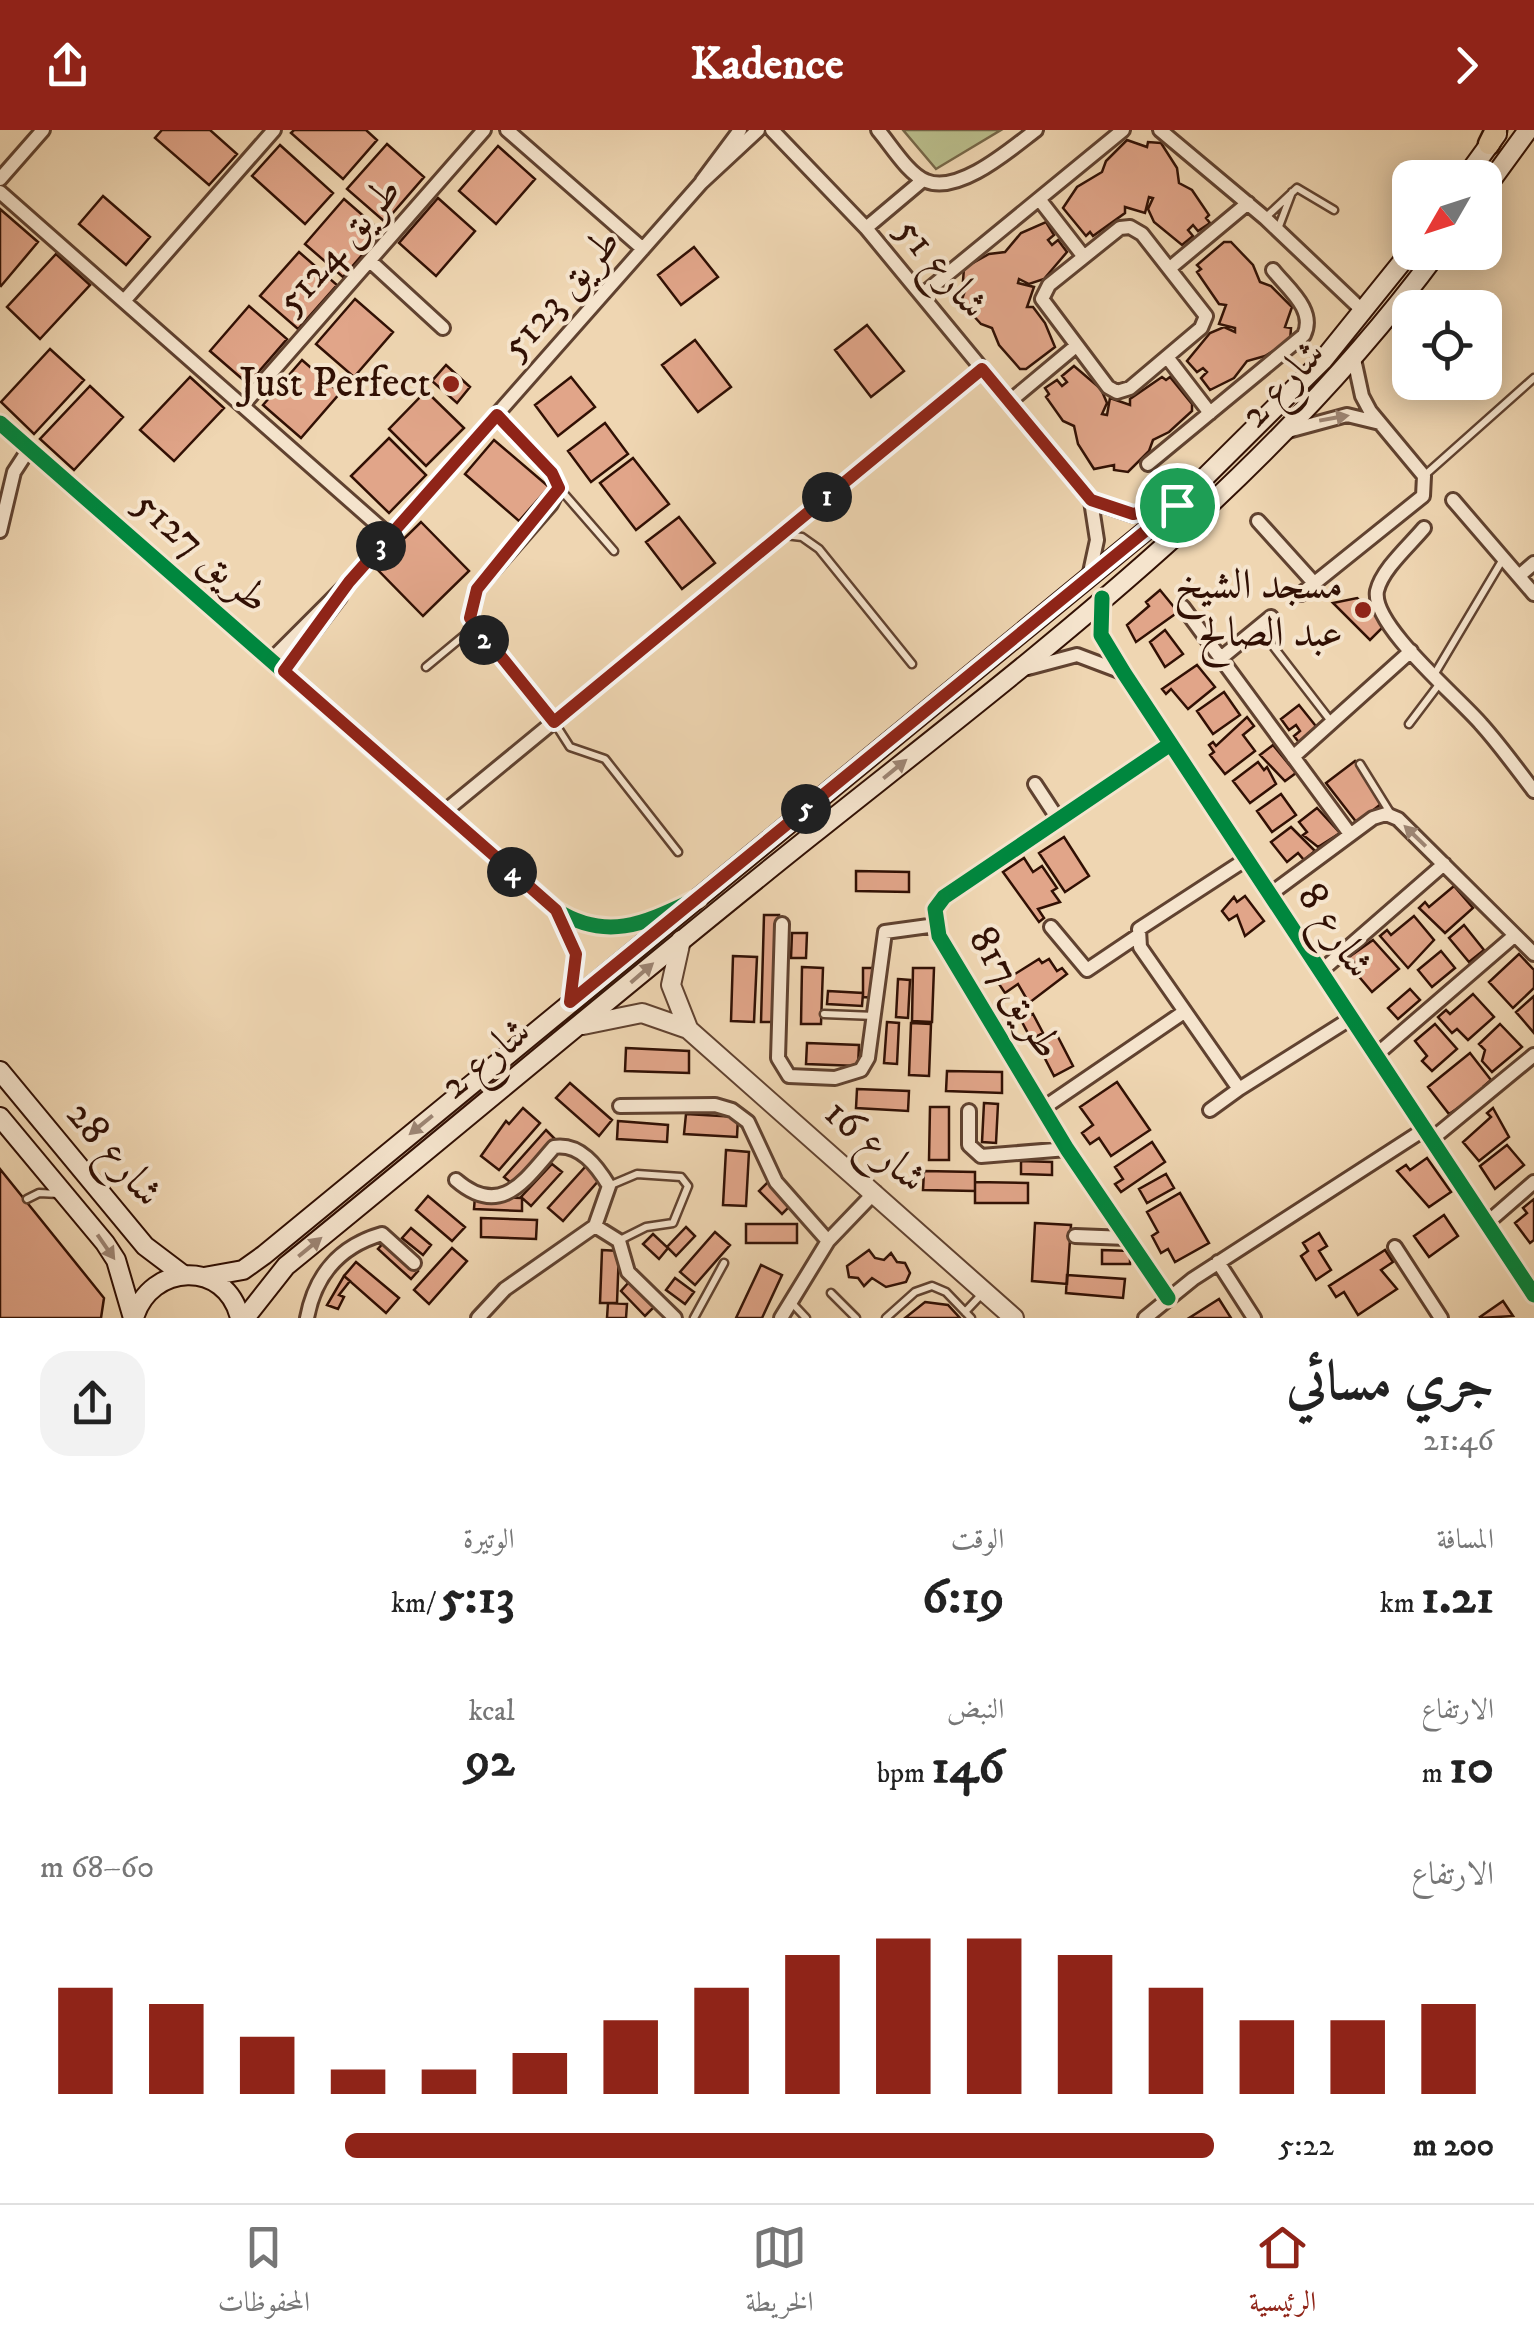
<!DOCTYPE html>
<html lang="ar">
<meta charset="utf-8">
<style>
body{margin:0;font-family:"IM FELL DW Pica",Amiri,serif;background:#f2f2f2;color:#222;direction:rtl;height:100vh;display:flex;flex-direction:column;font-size:38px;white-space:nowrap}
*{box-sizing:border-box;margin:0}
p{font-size:32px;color:#767676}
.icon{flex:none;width:55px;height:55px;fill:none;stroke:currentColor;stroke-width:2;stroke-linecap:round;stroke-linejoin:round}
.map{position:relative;height:1188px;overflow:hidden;direction:ltr}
.details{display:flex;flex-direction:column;background:#fff;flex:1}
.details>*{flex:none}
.needle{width:65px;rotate:231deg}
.controls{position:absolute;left:1392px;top:30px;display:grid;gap:20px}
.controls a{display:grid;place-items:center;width:110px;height:110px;border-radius:20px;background:#fff;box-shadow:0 5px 25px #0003;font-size:50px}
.pin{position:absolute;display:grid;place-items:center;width:85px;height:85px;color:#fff;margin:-42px;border:5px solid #fff;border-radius:50%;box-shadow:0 2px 10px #0007}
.km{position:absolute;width:50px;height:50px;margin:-25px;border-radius:50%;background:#222;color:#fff;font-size:28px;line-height:50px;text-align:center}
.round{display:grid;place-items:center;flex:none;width:105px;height:105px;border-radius:30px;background:#f2f2f2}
.head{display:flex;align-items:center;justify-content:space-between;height:170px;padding:0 40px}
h1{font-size:55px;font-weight:700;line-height:75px}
.figures{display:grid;grid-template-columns:repeat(3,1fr);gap:15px;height:170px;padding:10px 40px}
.figures div{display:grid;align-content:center}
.figures b{font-size:50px;font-weight:700}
.figures small{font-size:28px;font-weight:400}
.figures p{font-size:28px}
.chart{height:280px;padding:20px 40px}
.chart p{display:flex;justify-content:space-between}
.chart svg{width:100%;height:180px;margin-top:10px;stroke:#8f2418;stroke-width:6}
ul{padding:0 40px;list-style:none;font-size:32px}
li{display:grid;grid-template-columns:160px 120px 1fr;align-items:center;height:75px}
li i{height:25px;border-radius:12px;background:#8f2418}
header{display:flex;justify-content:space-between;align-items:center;height:130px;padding:0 40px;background:#8f2418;color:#fff;font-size:45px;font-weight:700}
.tabs{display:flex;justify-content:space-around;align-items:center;height:140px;border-top:2px solid #e0e0e0;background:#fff;font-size:28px;color:#767676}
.tabs a{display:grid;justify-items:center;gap:5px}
.tabs .on{color:#8f2418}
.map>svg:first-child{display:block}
</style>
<header><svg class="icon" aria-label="forward" viewBox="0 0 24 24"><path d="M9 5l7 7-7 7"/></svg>Kadence<svg class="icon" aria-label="share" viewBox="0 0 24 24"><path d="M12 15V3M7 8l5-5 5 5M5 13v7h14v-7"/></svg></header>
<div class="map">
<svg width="1534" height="1188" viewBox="0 0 1534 1188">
<rect width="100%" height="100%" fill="#efd6b2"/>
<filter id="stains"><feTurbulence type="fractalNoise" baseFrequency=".002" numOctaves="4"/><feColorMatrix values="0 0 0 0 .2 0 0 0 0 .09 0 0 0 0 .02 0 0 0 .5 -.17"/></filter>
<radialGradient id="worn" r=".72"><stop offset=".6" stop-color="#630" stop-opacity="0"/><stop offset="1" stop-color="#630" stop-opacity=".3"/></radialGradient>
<path fill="#babe8c" stroke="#766748" stroke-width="2.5" d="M903 0H1001L936 39Z"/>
<path fill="#e1a589" stroke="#311004" stroke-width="2.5" d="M162 0H210L237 24 209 55 155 8Z
M294 0H366L377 10 343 49 291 3Z
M1127 10 1147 17 1148 12 1161 13 1177 38 1179 53 1192 60 1209 85 1206 88 1210 93 1198 101 1193 95 1188 100 1193 106 1182 115 1154 92 1148 79 1153 68 1149 67 1145 83 1125 77V83L1093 106 1090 102 1086 106 1063 78 1077 57 1102 42 1106 31Z
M387 14 424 47 385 92 347 59Z
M280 15 333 63 305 94 252 46Z
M498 16 535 49 496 94 459 61Z
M103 66 150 107 126 135 79 94Z
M438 68 475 101 436 146 399 113Z
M344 69 382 102 343 147 305 114Z
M0 79 38 112 1 156 0 155Z
M1046 92 1054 105 1048 110 1052 115 1058 110 1067 122 1044 149 1029 154 1019 149 1018 153 1034 157 1027 177H1033L1045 193 1055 217 1026 239H1020L999 215 992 198 981 194 961 172 968 152 963 151 964 138 989 124 1005 122 1021 103Z
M1224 112H1231L1253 135 1260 152 1271 156 1292 177 1285 197 1291 198 1290 211 1265 226 1247 231 1234 248 1210 260 1201 248 1207 242 1203 238 1197 242 1187 231 1210 203 1224 197 1235 202V198L1219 194 1226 175 1219 174 1197 142 1201 139 1197 135Z
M694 117 718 147 681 175 658 145Z
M299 122 337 155 298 199 260 166Z
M56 124 90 155 40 209 7 177Z
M355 169 393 202 354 247 316 214Z
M249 176 287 209 248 254 210 221Z
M867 195 904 241 871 267 835 220Z
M695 210 731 257 698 282 662 235Z
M50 219 84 250 34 304 1 272Z
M302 230 340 263 301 308 263 275Z
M446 235 470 257 457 273 432 251Z
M1074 236 1101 259 1107 273 1102 284 1107 285 1110 268 1130 275V269L1162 247 1166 250 1170 247 1192 274V281L1169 302 1153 310 1149 321 1128 342 1114 340V335L1094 339 1078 314 1074 296 1063 291 1046 267 1049 264 1045 258 1057 250 1062 256 1067 252 1062 246Z
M190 247 224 278 174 331 140 300Z
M571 247 595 277 558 306 535 275Z
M90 256 123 287 74 340 40 309Z
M426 261 464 298 426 336 389 299Z
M605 293 628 324 591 352 568 321Z
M389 308 426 345 389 383 351 346Z
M494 310 549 357 519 391 465 344Z
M633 328 669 374 636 400 600 353Z
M679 387 715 433 682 459 646 412Z
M421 392 469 441 423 486 375 437Z
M1160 460 1178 482 1136 512 1127 495 1149 476 1146 472Z
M1357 468 1385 495 1370 510 1333 473Z
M1165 500 1183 524 1165 537 1150 512Z
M1197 535 1215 557 1188 579 1171 559 1166 564 1162 559Z
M1224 562 1240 585 1213 604 1197 581Z
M1299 575 1319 600 1301 615 1294 606 1300 601 1296 595 1289 600 1281 589Z
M1247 587 1254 596 1243 605 1255 621 1225 644 1210 625 1214 622 1209 615 1213 612 1216 616Z
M1273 615 1296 643 1285 651 1260 625Z
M1355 631 1386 670 1357 693 1326 653Z
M1258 632 1264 640 1267 637 1276 654 1250 673 1233 651Z
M1281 664 1296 685 1272 702 1257 681Z
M1317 678 1340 703 1318 717 1303 705 1307 702 1299 692Z
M1291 697 1315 721 1304 730 1298 723 1287 732 1271 712Z
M1064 707 1089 746 1065 762 1039 723Z
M1024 728 1033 742 1042 736 1057 758 1052 761 1060 772 1038 779 1044 788 1039 792 1003 742Z
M856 741 909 742V762L856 761Z
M1454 756 1473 778 1445 803 1419 778 1425 772 1429 777Z
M1245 766 1264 791 1245 806 1237 785 1229 790 1222 781 1234 767 1237 772Z
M764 785H779L775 892H761Z
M1414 786 1434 810 1408 838 1380 806 1387 800 1391 805Z
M1464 795 1484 820 1469 832 1449 808Z
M792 803H807L806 828H791Z
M1373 810 1399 839 1372 862 1350 836 1354 832 1349 827Z
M1441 821 1455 838 1432 857 1418 840Z
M1519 824 1534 840V858L1513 878 1489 852Z
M733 826 757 827 754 892 731 891Z
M1039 829 1042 833 1049 829 1057 841 1062 838 1067 844 1029 873 1018 854 1005 863 999 854Z
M802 837 823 838 821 894H801Z
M863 838H876L875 868 863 867Z
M913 838H934L932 892 912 891Z
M898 849 910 850 908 888 896 887Z
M1410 859 1420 870 1398 889 1388 878Z
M828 861 863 863 862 876 827 874Z
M1473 864 1494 887 1468 910 1457 899 1452 903 1438 887 1446 880 1450 884Z
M1534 866V903L1516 882Z
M1033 884 1043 903 1031 909 1021 890Z
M887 892 899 893 897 934 884 933Z
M911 893 931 894 929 946 909 945Z
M1435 894 1457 919 1432 941 1422 931 1427 926 1415 911Z
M1500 894 1522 917 1492 942 1482 931 1485 920 1479 914Z
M1057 905 1073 936 1054 946 1038 915Z
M807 913 859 915 858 936 806 934Z
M626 918 689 921V943L625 941Z
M1470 923 1491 950 1484 956 1487 959 1449 984 1428 957Z
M947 941 1002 942V963L946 961Z
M1117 952 1150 1000 1111 1026 1099 1008 1090 1014 1082 1003 1093 995 1080 977Z
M570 953 612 990 599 1006 556 968Z
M857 959 909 961 908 981 856 978Z
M984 973 998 974 996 1013 982 1012Z
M930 977H949V1030H929Z
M523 978 540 993 499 1040 481 1026 506 991 509 994Z
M1493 978 1509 1007 1479 1031 1463 1012 1491 987 1487 983Z
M686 984 738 987 737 1007 684 1004Z
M618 991 668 995 667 1012 617 1009Z
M546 1000 556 1010 515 1056 504 1047Z
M1152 1012 1165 1032 1121 1062 1115 1054 1123 1049 1115 1037Z
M1507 1015 1524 1035 1495 1059 1480 1036Z
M726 1020 749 1022 746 1076 723 1075Z
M1427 1028 1451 1062 1429 1077 1397 1041 1406 1035 1410 1040Z
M1021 1031 1052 1032V1045L1021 1044Z
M552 1034 562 1042 531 1076 521 1067Z
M586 1036 600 1049 563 1091 548 1078Z
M0 1039 104 1168 101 1188H0Z
M924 1041 975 1042V1061L923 1060Z
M1166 1044 1174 1058 1147 1073 1139 1059Z
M769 1051 792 1074 782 1084 759 1061Z
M975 1052 1028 1053V1073H975Z
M1180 1063 1209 1113 1175 1132 1168 1119 1161 1123 1152 1106 1158 1102 1147 1082Z
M428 1066 465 1097 452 1111 416 1080Z
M475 1066 522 1068V1081L474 1079Z
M1534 1069V1110L1530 1113 1515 1093 1527 1083 1523 1078Z
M1444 1085 1458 1106 1429 1127 1414 1106Z
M481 1088 537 1090 536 1109 481 1107Z
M1035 1093 1071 1095 1067 1154 1032 1151Z
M746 1094H797V1113H746Z
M686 1097 695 1106 676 1126 667 1117Z
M411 1098 431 1115 423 1125 402 1108Z
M715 1102 730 1115 695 1155 680 1142Z
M1319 1103 1327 1116 1319 1121 1331 1140 1316 1150 1301 1126 1308 1121 1303 1113Z
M653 1104 668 1118 659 1129 643 1114Z
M385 1111 418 1141 411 1149 378 1119Z
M452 1118 467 1131 429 1174 414 1160Z
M602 1120 619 1121 617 1173H600Z
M869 1120 875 1128 884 1130 891 1123 897 1132 905 1133 910 1143 906 1152 886 1157 872 1148 864 1156 858 1148 849 1147 847 1136Z
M1102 1120 1130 1121V1134H1102Z
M1385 1120 1393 1132 1381 1140 1397 1159 1358 1185 1344 1162 1336 1167 1329 1156Z
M356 1132 399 1168 386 1183 344 1146Z
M761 1135 782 1145 762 1188H736Z
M1067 1145 1125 1149 1123 1168 1066 1163Z
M344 1146 350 1151 339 1165 344 1167 338 1179 327 1175Z
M675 1148 694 1162 685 1174 666 1160Z
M629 1152 654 1177 645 1186 621 1161Z
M1219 1169 1231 1188H1189Z
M1503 1171 1513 1186 1481 1188 1480 1187Z
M925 1172 948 1175 960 1188H905Z
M608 1173 627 1174 626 1188H607Z"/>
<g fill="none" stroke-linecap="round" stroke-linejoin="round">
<defs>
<path id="service" d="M1265 88 1297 58 1334 80
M1278 99 1292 62
M1425 345 1534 248
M560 359 614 421
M785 405 802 407 819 419 912 534
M1259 498 1330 590
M426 537 473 498
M1434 545 1503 429
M554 592 570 617 605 629 678 722
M1409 594 1440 553
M1360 634 1391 684
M824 884 875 886
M611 1055 637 1044 681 1047 688 1056 673 1093 646 1097 620 1110
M27 1069 39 1063 59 1064
M831 1163 856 1188
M791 1172 806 1188
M965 1182 981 1165
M694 1188 724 1133
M886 1188 915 1162 932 1156 946 1162 971 1188"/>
<path id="minor" d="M507 0 643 119
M772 0 866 98 1091 371 1097 410 1089 447
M878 0C891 15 908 44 926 51 959 65 1012 18 1036 0
M1160 0 1265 88 1364 182
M0 49 43 0
M702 51 740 0
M0 62 390 406
M1039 69 1084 127
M1130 97 1142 104 1206 186 1201 198 1130 258 1117 262 1108 257 1042 169 1049 155 1120 98Z
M866 98 923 50
M370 131 443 198
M1170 138 1248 73
M922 165 1123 0
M124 171 274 0
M1167 227 1210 283
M1009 272 1076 216
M243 275 484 0
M497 285 552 343 559 358 551 374 477 459 470 488 554 592
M0 293 556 780C602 809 635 798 680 776
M1288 301 1347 285 1380 293
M1148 334 1304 205C1316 180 1288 159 1273 140
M1453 370 1534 464
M1091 371 1133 385 1170 378
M1258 391 1314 453
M1424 398C1410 415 1382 439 1377 461 1371 495 1458 567 1481 594 1500 615 1517 639 1534 661
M0 401 14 342 29 319
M1519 446 1534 433
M1301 464 1423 366 1424 346 1370 281 1362 266 1354 229
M1101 471V505L1124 543 1534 1165
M1183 477 1350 704
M1221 528 1271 487
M271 530 349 452 701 53 758 0
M1028 538 1077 525 1122 542
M284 541 340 467
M1293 627 1411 521
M1035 654 1058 689
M444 682 982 239
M1245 730 1139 799 1140 817 1239 959 1350 889
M1269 765 1373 688 1386 684 1398 689 1534 824
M560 787 576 824 571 872
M782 794 778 928 789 946 835 948 861 940 868 928 885 802 936 795
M1051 797 1087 840 1136 807
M1320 842 1444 734
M1376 925 1514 806
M620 976 715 975 732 980 748 992 776 1052 828 1111
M1042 979 1184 882
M1210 980 1239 959
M969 981V1015L981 1026 1067 1019
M1432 1009 1534 925
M456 1050C501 1089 525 1050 554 1017 580 1013 597 1036 609 1056L595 1096 505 1159 478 1188
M1487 1093 1534 1052
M595 1096 619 1111 628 1142 675 1188
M1075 1106 1127 1108
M1395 1117 1441 1188
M1218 1132 1254 1188
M1168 1168 1067 1019 939 806 935 779 944 767 1169 615
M307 1188C315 1145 340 1116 382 1104L414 1133
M781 1188 828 1111 875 1062
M1145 1188 1193 1149 1425 999"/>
<path id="tertiary" d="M681 810 671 855 688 898
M583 895 642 883 688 899 1014 1188"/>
<path id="secondary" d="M1465 48 1497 4
M1485 59 1528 0
M0 941 145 1116 182 1144
M0 987 105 1113 116 1130 133 1188
M204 1147 243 1140 264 1125 1177 375 1323 230 1410 122
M134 1188C150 1133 226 1129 240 1188
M245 1188 286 1136C462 993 635 846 812 705 1035 527 1267 354 1438 122"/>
<path id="primary" d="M1489 14 1496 0"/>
</defs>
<use href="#service" stroke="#604230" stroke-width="11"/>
<use href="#minor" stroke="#604230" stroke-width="18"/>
<use href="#tertiary" stroke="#604230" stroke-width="22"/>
<use href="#secondary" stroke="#311004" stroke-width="22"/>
<use href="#primary" stroke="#311004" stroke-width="25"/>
<use href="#service" stroke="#f5e4cd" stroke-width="6"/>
<use href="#minor" stroke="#f5e4cd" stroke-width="12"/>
<use href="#tertiary" stroke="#f5e4cd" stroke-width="18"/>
<use href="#secondary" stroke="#f5e4cd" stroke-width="18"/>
<use href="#primary" stroke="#efd6b2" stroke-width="20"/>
<defs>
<path id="cycleway" d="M0 293 556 780C609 813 647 792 698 768
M1102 468 1101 505 1124 543 1534 1165
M1168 1168 1067 1019 939 806 935 779 944 767 1169 615"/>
</defs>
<use href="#cycleway" stroke="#f5e4cd" stroke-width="21"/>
<use href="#cycleway" stroke="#00873e" stroke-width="15"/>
</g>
<defs><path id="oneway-solid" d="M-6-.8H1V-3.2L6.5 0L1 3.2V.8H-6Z" transform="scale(2.5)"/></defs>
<g fill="#9d8573">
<use href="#oneway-solid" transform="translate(1334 288) rotate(-10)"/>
<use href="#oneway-solid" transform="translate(895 639) rotate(-39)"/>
<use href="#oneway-solid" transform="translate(1415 706) rotate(-136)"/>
<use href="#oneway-solid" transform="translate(642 843) rotate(-41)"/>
<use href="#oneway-solid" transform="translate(421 995) rotate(141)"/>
<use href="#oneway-solid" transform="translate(106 1117) rotate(55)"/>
<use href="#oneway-solid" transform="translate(310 1117) rotate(-39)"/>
</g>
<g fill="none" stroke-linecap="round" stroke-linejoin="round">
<defs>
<path id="route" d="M982 239 1091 370 1133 384 1177 375 570 872 576 824 556 780 284 541 349 452 497 285 552 343 559 358 477 459 470 488 554 592Z"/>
</defs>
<use href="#route" stroke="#fff" stroke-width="20"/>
<use href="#route" stroke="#8f2418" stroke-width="12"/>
</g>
<g fill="#8f2418" stroke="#f5e4cd" stroke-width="4">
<circle cx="451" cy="254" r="10"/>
<circle cx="1363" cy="480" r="10"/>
</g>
<g text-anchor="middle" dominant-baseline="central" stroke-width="8" stroke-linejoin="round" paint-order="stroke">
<g font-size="42" fill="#311004" stroke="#f5e4cd">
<text transform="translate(339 116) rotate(-49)">طريق 5124</text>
<text transform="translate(941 138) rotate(50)">شارع 51</text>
<text transform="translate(561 164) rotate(-49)">طريق 5123</text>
<text transform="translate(1283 254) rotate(-47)">شارع 2</text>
<text transform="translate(201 422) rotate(41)">طريق 5127</text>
<text transform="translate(1335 801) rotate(57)">شارع 8</text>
<text transform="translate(1015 863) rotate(60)">طريق 817</text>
<text transform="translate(486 929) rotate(-39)">شارع 2</text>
<text transform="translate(875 1016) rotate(41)">شارع 16</text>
<text transform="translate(114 1024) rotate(50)">شارع 28</text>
</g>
<g font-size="42" fill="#311004" stroke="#f5e4cd" text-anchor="end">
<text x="431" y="254">Just Perfect</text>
<text x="1343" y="456">مسجد الشيخ<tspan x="1343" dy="48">عبد الصالح</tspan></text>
</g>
</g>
<rect width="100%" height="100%" filter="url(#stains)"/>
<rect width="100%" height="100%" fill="url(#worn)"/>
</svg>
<div class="controls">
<a><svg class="needle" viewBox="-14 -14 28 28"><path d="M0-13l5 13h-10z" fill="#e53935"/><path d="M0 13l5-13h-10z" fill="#767676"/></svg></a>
<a><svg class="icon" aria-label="locate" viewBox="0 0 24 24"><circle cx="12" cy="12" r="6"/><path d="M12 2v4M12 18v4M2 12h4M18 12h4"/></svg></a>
</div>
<div class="pin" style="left:1177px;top:375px;background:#1e9e55"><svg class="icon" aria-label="arrive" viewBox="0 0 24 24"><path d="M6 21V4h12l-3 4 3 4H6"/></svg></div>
<b class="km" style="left:827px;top:367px">1</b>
<b class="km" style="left:484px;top:510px">2</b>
<b class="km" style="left:381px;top:416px">3</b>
<b class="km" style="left:512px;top:742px">4</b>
<b class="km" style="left:806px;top:679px">5</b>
</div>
<section class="details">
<div class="head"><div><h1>جري مسائي</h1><p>21:46</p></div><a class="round"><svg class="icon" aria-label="share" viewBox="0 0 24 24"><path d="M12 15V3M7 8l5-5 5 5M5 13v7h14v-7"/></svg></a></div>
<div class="figures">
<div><p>المسافة</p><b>1.21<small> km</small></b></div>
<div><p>الوقت</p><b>6:19</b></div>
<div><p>الوتيرة</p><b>5:13<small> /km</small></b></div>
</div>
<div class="figures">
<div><p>الارتفاع</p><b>10<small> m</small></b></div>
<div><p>النبض</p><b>146<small> bpm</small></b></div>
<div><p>kcal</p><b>92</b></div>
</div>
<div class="chart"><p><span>الارتفاع</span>60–68 m</p>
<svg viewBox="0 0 160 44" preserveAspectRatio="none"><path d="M5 44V18M15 44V22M25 44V30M35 44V38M45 44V38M55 44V34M65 44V26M75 44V18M85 44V10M95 44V6M105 44V6M115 44V10M125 44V18M135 44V26M145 44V26M155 44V22"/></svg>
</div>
<ul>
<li><b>200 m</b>5:22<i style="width:74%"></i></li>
</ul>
</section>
<nav class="tabs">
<a class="on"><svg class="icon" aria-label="home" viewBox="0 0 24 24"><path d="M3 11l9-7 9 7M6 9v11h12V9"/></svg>الرئيسية</a>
<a><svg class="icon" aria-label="map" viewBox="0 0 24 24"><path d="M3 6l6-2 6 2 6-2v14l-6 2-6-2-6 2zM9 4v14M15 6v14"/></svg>الخريطة</a>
<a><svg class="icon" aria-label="saved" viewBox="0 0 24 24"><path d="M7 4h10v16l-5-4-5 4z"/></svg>المحفوظات</a>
</nav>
